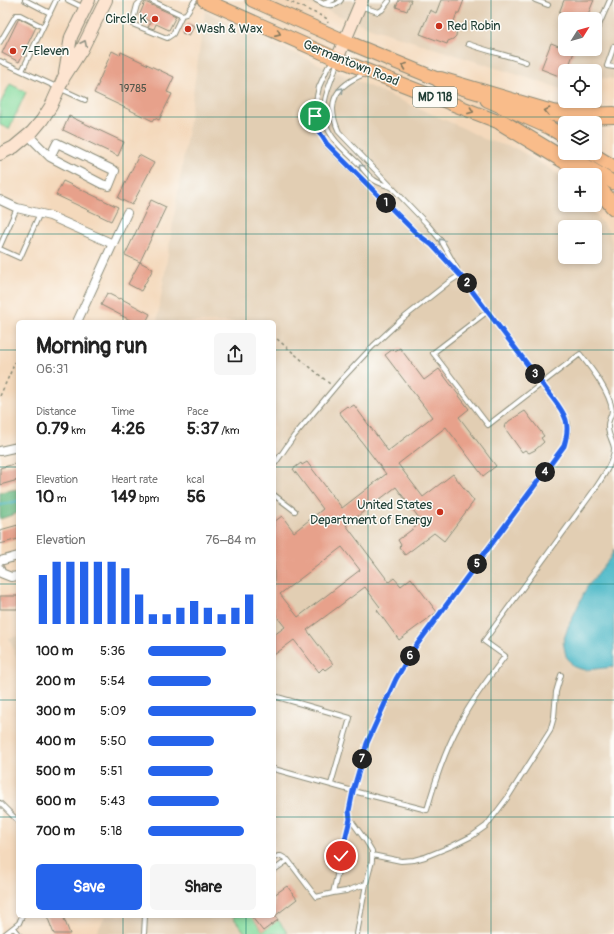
<!DOCTYPE html>
<meta charset="utf-8">
<style>
body{margin:0;font-family:Pangolin,sans-serif;background:#f6f6f6;color:#222;height:100vh;display:flex;flex-direction:column;font-size:15px;white-space:nowrap}
*{box-sizing:border-box;margin:0}
p{font-size:13px;color:#767676}
.icon{flex:none;width:22px;height:22px;fill:none;stroke:currentColor;stroke-width:2;stroke-linecap:round;stroke-linejoin:round}
.map{position:relative;flex:1;overflow:hidden}
.drawer{position:absolute;left:16px;top:320px;width:260px;height:598px;display:flex;flex-direction:column;background:#fff;border-radius:6px;box-shadow:0 2px 6px #0003}
.drawer>*{flex:none}
.needle{width:26px;rotate:53deg}
.fabs{position:absolute;left:558px;top:12px;display:grid;gap:8px}
.fabs a{display:grid;place-items:center;width:44px;height:44px;border-radius:6px;background:#fff;box-shadow:0 2px 6px #0003;font-size:20px}
.pin{position:absolute;display:grid;place-items:center;width:34px;height:34px;color:#fff;margin:-17px;border:2px solid #fff;border-radius:50%;box-shadow:0 1px 4px #0007}
.km{position:absolute;width:20px;height:20px;margin:-10px;border-radius:50%;background:#222;color:#fff;font-size:11px;line-height:20px;text-align:center}
.round{display:grid;place-items:center;flex:none;width:42px;height:42px;border-radius:6px;background:#f6f6f6}
.headline{display:flex;align-items:center;justify-content:space-between;height:68px;padding:0 20px}
h1{font-size:22px;font-weight:700;line-height:30px}
.stats{display:grid;grid-template-columns:repeat(3,1fr);gap:6px;height:68px;padding:4px 20px}
.stats div{display:grid;align-content:center}
.stats b{font-size:17px;font-weight:700}
.stats small{font-size:11px;font-weight:400}
.stats p{font-size:11px}
.chart{height:112px;padding:8px 20px}
.chart p{display:flex;justify-content:space-between}
.chart svg{width:100%;height:72px;margin-top:4px;stroke:#2563eb;stroke-width:6}
.cta{display:flex;gap:8px;margin-top:auto;padding:8px 20px}
.cta a{flex:1;height:46px;border-radius:6px;background:#2563eb;color:#fff;font-size:16px;font-weight:700;line-height:46px;text-align:center}
.cta a+a{background:#f6f6f6;color:#222}
ul{padding:0 20px;list-style:none;font-size:13px}
li{display:grid;grid-template-columns:64px 48px 1fr;align-items:center;height:30px}
li i{height:10px;border-radius:5px;background:#2563eb}
.map>svg:first-child{display:block}
</style>
<div class="map">
<svg width="614" height="934" viewBox="0 0 614 934">
<rect width="100%" height="100%" fill="#fdfcf7"/>
<filter id="ink" filterUnits="userSpaceOnUse"><feTurbulence type="fractalNoise" baseFrequency=".025" numOctaves="2"/><feDisplacementMap in="SourceGraphic" scale="8" xChannelSelector="R" yChannelSelector="G"/><feConvolveMatrix kernelMatrix="1 2 1 2 8 2 1 2 1" color-interpolation-filters="sRGB"/></filter>
<filter id="wash" filterUnits="userSpaceOnUse"><feTurbulence type="fractalNoise" baseFrequency=".012" numOctaves="4" result="noise"/><feDisplacementMap in="SourceGraphic" scale="16" xChannelSelector="R" yChannelSelector="G"/><feGaussianBlur stdDeviation="0.9" result="paint"/><feColorMatrix in="noise" values="0 0 0 0 0 0 0 0 0 0 0 0 0 0 0 0 0 1.4 0 .05"/><feComposite in="paint" operator="in"/></filter>
<g filter="url(#wash)">
<rect width="100%" height="100%" fill="#f4d9bc"/>
<path fill="#e2ceb3" fill-rule="evenodd" d="M300 0H614V79L595 77V71H565V90L371 28ZM565 19H595V49H565Z
M205 11 276 45 463 128 484 139 517 149 565 178V205H589L609 232 614 247V929L602 934H96L105 916H274V322H157L186 142ZM565 227H595V257H565Z
M18 636V661L9 638Z"/>
<path fill="#85db9e" stroke="#528c69" d="M10 84 26 92 9 129 0 125V104Z
M235 916H251L263 931 278 920 288 934H246L233 917Z"/>
<path fill="#6cbb85" stroke="#467c5c" d="M18 489V513L0 519V492Z"/>
<path fill="#4bb8c7" stroke="#357a7e" d="M614 550V667L585 670 574 667 566 656 563 642 568 627 587 587 610 558Z"/>
<g fill="none" stroke-linecap="round" stroke-linejoin="round">
<path stroke="#4bb8c7" stroke-width="2.5" d="M0 505 18 501"/>
</g>
<g id="blocks">
<path fill="#e7a18b" fill-rule="evenodd" d="M399 0H411L407 11 396 7Z
M441 0H464L459 13H457L453 24 457 29 456 36 453 39 448 41 447 44 420 34 430 10 436 13Z
M564 0H594L586 19H573L559 13Z
M145 2 176 16 169 30 156 24 154 29 148 27 151 22 139 16Z
M19 18 36 27 19 62 2 53Z
M188 22 194 26 189 36 182 33Z
M551 43 574 52 567 71H565L564 78 541 69Z
M112 51 120 55 121 52 174 77 167 92 172 94 159 120 155 118 153 121 94 93 99 83H98Z
M69 116 124 142 118 156 63 130Z
M139 155 154 163 132 205 118 198Z
M63 181 118 207 111 221 56 195Z
M151 200 166 207 140 262 125 255Z
M140 262 153 269 141 291 128 284Z
M107 293 119 299 120 298 150 314 146 322H134L101 305Z
M400 348 424 380 439 369 469 409 459 417 496 466 483 476 446 427 398 464 423 497 453 474 474 501 444 541 434 533 405 555 399 547 401 545 398 540 422 522 396 487 346 525 389 582 394 578 401 586 411 578 437 612 399 640 377 610 380 607 365 587 307 630 333 664 325 670 323 668 319 672 294 640 274 655V635L285 627 274 613V522L282 516 294 532 323 509 293 469 301 463 302 465 307 462 342 508 386 474 339 412 347 406 349 408 354 405 388 451 432 417 385 355 393 349 395 351ZM342 547 360 570 298 617 280 594Z
M525 411 544 436 541 438 544 442 535 450 529 453 525 450 522 452 504 427 509 421Z
M18 463V480L0 485V468Z
M18 525V539L0 544V530Z
M0 596H18V609H0Z
M287 886 297 899 275 916 278 920 263 931 251 916H274V895Z
M47 916H63L70 934H54Z"/>
</g>
</g>
<g filter="url(#ink)">
<use href="#blocks" fill-opacity="0" stroke="#8a8b78" stroke-width="1"/>
<g fill="none" stroke-linecap="round" stroke-linejoin="round">
<defs>
<path id="lane" d="M25 0 50 13
M68 0 84 8
M142 0 137 5 132 24 167 38 173 34 182 15
M150 0 182 15 186 14 195 0
M316 0 324 4 329 0
M535 0 548 5
M326 3 333 0
M324 4C330 6 337 6 341 0
M360 6 378 12 382 10 389 1
M595 34 610 0
M0 42 16 15H20L43 27
M468 44C487 51 507 55 526 62
M614 46 607 66 614 67
M0 61 85 100
M337 62C334 78 324 92 324 109 322 133 343 149 359 164 363 169 368 176 374 180 378 183 385 185 391 187
M22 71 56 0
M365 74C336 85 325 102 339 132L427 224 442 242 457 269
M0 246 17 208
M0 249 20 258 40 213
M274 465 294 436 341 380 373 346 401 320 449 282 460 275
M274 495 295 511
M274 696 350 718 331 784
M274 769 353 791 367 743 396 679 413 650 564 446 567 435 568 423 561 409 460 275 432 245 416 233 327 145 318 130 315 116 316 101 319 87 328 67 335 60
M0 803 18 821
M350 819 366 841 372 851V861L366 884 357 934
M372 855 401 861 414 860 425 857 452 846 472 836 486 826 508 797 550 731 554 717 556 692 561 675
M274 859 278 856H281L288 860
M274 870 288 860 316 897 333 893 350 819 349 811 353 791 427 810C435 781 445 750 460 723 472 699 489 678 505 656L484 641 595 489C602 478 614 462 614 448 613 441 608 435 608 427 607 421 612 416 612 410 610 392 591 368 580 354L488 425 433 353 488 311
M333 893 346 891 366 884
M14 928 19 934
M5 934 19 923 22 916
M144 934 145 916"/>
<path id="street" d="M28 135 50 157 102 184 109 186 115 171 57 143 50 157
M0 200 17 208 50 216 113 244
M77 322 127 213
M0 451 18 447
M0 561 18 556
M0 569 1 573 11 577 18 576"/>
<path id="secondary" d="M337 59 362 0
M65 72 71 37 89 0
M0 154 14 147 32 132 42 120 51 106 64 77 82 49 106 0"/>
<path id="primary" d="M204 0 337 59 509 126
M252 0 345 41 449 84
M487 100 550 128 565 137
M566 153 614 183
M591 153 614 167"/>
<path id="highway" d="M440 80 552 113 579 116 614 115
M501 122 569 163 583 175
M595 184 614 207"/>
</defs>
<use href="#lane" stroke="#8a8b78" stroke-width="6"/>
<use href="#street" stroke="#8a8b78" stroke-width="10"/>
<use href="#secondary" stroke="#8a8b78" stroke-width="14"/>
<use href="#primary" stroke="#8a8b78" stroke-width="15"/>
<use href="#highway" stroke="#8a8b78" stroke-width="18"/>
<path stroke="#8a8b78" stroke-width="1.5" stroke-dasharray="3 3" stroke-linecap="butt" d="M286 0 326 18 328 23
M277 339 330 384
M0 396 18 356"/>
<use href="#lane" stroke="#fff" stroke-width="4"/>
<use href="#street" stroke="#fff" stroke-width="8"/>
<use href="#secondary" stroke="#fde4d0" stroke-width="12"/>
<use href="#primary" stroke="#f9bc8a" stroke-width="13"/>
<use href="#highway" stroke="#f9bc8a" stroke-width="16"/>
</g>
<defs><path id="oneway-chevron" d="M-2-3.5L2.5 0L-2 3.5" fill="none" stroke-width="1.6" stroke-linecap="round" stroke-linejoin="round"/></defs>
<g stroke="#81765b">
<use href="#oneway-chevron" transform="translate(278 33) rotate(24)"/>
<use href="#oneway-chevron" transform="translate(404 66) rotate(-158)"/>
<use href="#oneway-chevron" transform="translate(471 111) rotate(21)"/>
<use href="#oneway-chevron" transform="translate(547 111) rotate(-168)"/>
</g>
<use stroke="#8e9082" href="#oneway-chevron" transform="translate(84 43) rotate(-64)"/>
<g stroke="#8f9e9a">
<use href="#oneway-chevron" transform="translate(341 90) rotate(-50)"/>
<use href="#oneway-chevron" transform="translate(361 167) rotate(-134)"/>
<use href="#oneway-chevron" transform="translate(441 241) rotate(-127)"/>
</g>
</g>
<g fill="none" stroke-linecap="round" stroke-linejoin="round" filter="url(#ink)">
<defs>
<path id="route" d="M315 116 318 130 327 144 416 233 432 245 460 275 552 397C566 415 571 423 564 446L413 650 396 679 367 743 353 791 349 811 350 819 341 856"/>
</defs>
<use href="#route" stroke="#fff" stroke-width="8"/>
<use href="#route" stroke="#2563eb" stroke-width="5"/>
</g>
<path fill="none" stroke="#0f766e" stroke-width="1" stroke-opacity="0.55" d="M123 0V322M246 0V322M368 0V934M491 0V934M0 117H614M0 234H565M595 234H614M0 350H18M274 350H614M0 467H18M274 467H614M0 584H18M274 584H614M0 700H18M274 700H614M0 817H18M274 817H614M123 916V934M246 916V934"/>
<g fill="#c8321e" stroke="#fdfcf7" stroke-width="1.5">
<circle cx="155" cy="19" r="4"/>
<circle cx="439" cy="26" r="4"/>
<circle cx="188" cy="29" r="4"/>
<circle cx="13" cy="51" r="4"/>
<circle cx="440" cy="512" r="4"/>
</g>
<g text-anchor="middle" dominant-baseline="central" stroke-width="3" stroke-linejoin="round" paint-order="stroke">
<g font-size="11" fill="#51564a">
<text x="133" y="88">19785</text>
</g>
<rect fill="#fdfcf7" stroke="#62766e" stroke-width="1" x="413" y="87" width="44" height="20" rx="3"/>
<g font-size="12" font-weight="bold" fill="#1f3d34">
<text x="435" y="97">MD 118</text>
</g>
<g font-size="13" fill="#1f3d34" stroke="#fdfcf7" text-anchor="start">
<text x="147" y="19" text-anchor="end">Circle K</text>
<text x="447" y="26">Red Robin</text>
<text x="196" y="29">Wash &amp; Wax</text>
<text x="21" y="51">7-Eleven</text>
<text x="432" y="505" text-anchor="end">United States<tspan x="432" dy="15">Department of Energy</tspan></text>
</g>
<g font-size="13" fill="#1f3d34" stroke="#fdfcf7">
<text transform="translate(351 63) rotate(22)">Germantown Road</text>
</g>
</g>
</svg>
<div class="fabs">
<a><svg class="needle" viewBox="-14 -14 28 28"><path d="M0-13l5 13h-10z" fill="#e53935"/><path d="M0 13l5-13h-10z" fill="#767676"/></svg></a>
<a><svg class="icon" aria-label="locate" viewBox="0 0 24 24"><circle cx="12" cy="12" r="6"/><path d="M12 2v4M12 18v4M2 12h4M18 12h4"/></svg></a>
<a><svg class="icon" aria-label="layers" viewBox="0 0 24 24"><path d="M12 4l9 5-9 5-9-5zM3 14l9 5 9-5"/></svg></a>
<a>+</a>
<a>−</a>
</div>
<div class="pin" style="left:315px;top:116px;background:#1e9e55"><svg class="icon" aria-label="arrive" viewBox="0 0 24 24"><path d="M6 21V4h12l-3 4 3 4H6"/></svg></div>
<div class="pin" style="left:341px;top:856px;background:#d93025"><svg class="icon" aria-label="check" viewBox="0 0 24 24"><path d="M5 12l5 5 9-10"/></svg></div>
<b class="km" style="left:386px;top:203px">1</b>
<b class="km" style="left:467px;top:283px">2</b>
<b class="km" style="left:535px;top:374px">3</b>
<b class="km" style="left:545px;top:472px">4</b>
<b class="km" style="left:477px;top:564px">5</b>
<b class="km" style="left:410px;top:656px">6</b>
<b class="km" style="left:362px;top:759px">7</b>
<section class="drawer">
<div class="headline"><div><h1>Morning run</h1><p>06:31</p></div><a class="round"><svg class="icon" aria-label="share" viewBox="0 0 24 24"><path d="M12 15V3M7 8l5-5 5 5M5 13v7h14v-7"/></svg></a></div>
<div class="stats">
<div><p>Distance</p><b>0.79<small> km</small></b></div>
<div><p>Time</p><b>4:26</b></div>
<div><p>Pace</p><b>5:37<small> /km</small></b></div>
</div>
<div class="stats">
<div><p>Elevation</p><b>10<small> m</small></b></div>
<div><p>Heart rate</p><b>149<small> bpm</small></b></div>
<div><p>kcal</p><b>56</b></div>
</div>
<div class="chart"><p><span>Elevation</span>76–84 m</p>
<svg viewBox="0 0 160 44" preserveAspectRatio="none"><path d="M5 44V14M15 44V6M25 44V6M35 44V6M45 44V6M55 44V6M65 44V10M75 44V26M85 44V38M95 44V38M105 44V34M115 44V30M125 44V34M135 44V38M145 44V34M155 44V26"/></svg>
</div>
<ul>
<li><b>100 m</b>5:36<i style="width:72%"></i></li>
<li><b>200 m</b>5:54<i style="width:58%"></i></li>
<li><b>300 m</b>5:09<i style="width:100%"></i></li>
<li><b>400 m</b>5:50<i style="width:61%"></i></li>
<li><b>500 m</b>5:51<i style="width:60%"></i></li>
<li><b>600 m</b>5:43<i style="width:66%"></i></li>
<li><b>700 m</b>5:18<i style="width:89%"></i></li>
</ul>
<div class="cta"><a>Save</a><a>Share</a></div>
</section>
</div>
